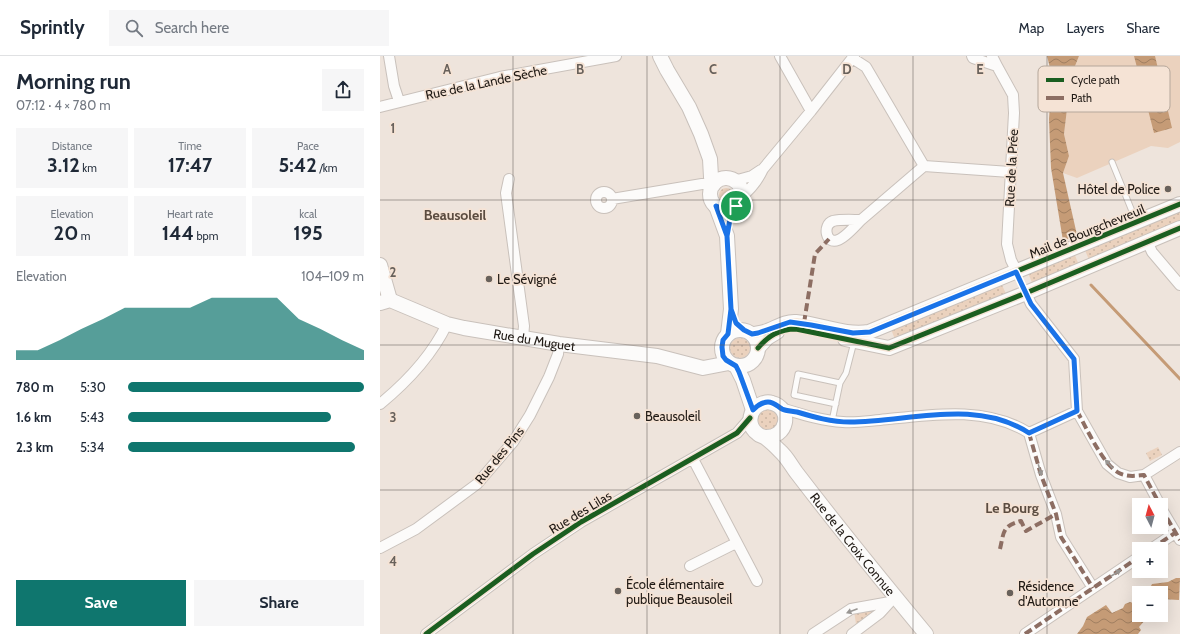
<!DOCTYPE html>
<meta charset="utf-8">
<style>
body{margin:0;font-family:Cabin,sans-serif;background:#f6f6f7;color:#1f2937;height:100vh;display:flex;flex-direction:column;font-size:15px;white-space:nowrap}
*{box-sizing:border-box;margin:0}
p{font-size:13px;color:#747a83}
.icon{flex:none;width:22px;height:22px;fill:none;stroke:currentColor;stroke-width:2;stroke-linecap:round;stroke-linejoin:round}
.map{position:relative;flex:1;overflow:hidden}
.drawer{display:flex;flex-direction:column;background:#fff;width:380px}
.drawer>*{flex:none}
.needle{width:26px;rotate:354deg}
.fabs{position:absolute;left:752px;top:442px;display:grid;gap:8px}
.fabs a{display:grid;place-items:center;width:36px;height:36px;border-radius:0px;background:#fff;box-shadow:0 4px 16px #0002;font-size:20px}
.pin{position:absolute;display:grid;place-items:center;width:34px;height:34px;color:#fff;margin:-17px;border:2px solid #fff;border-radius:50%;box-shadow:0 1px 4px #0007}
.round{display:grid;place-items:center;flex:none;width:42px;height:42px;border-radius:0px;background:#f6f6f7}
.head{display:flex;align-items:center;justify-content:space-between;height:68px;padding:0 16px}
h1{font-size:22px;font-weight:700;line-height:30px}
.stats{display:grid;grid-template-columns:repeat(3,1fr);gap:6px;height:68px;padding:4px 16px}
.stats div{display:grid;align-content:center;border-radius:0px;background:#f6f6f7;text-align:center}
.stats b{font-size:20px;font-weight:700}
.stats small{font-size:11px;font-weight:400}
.stats p{font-size:11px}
.chart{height:112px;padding:8px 16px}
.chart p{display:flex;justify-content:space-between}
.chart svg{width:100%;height:72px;margin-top:4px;fill:#0f766e;opacity:.7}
.action{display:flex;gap:8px;margin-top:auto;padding:8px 16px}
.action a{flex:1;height:46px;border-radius:0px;background:#0f766e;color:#fff;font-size:16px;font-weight:700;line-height:46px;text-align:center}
.action a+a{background:#f6f6f7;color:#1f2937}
ul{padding:0 16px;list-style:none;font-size:13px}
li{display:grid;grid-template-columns:64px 48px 1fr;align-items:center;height:30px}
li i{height:10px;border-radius:5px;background:#0f766e}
header{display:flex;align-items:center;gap:24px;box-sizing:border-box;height:56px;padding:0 20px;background:#fff;border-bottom:1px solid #e0e1e3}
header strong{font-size:19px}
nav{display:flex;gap:22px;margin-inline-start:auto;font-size:14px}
.search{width:280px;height:36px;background:#f6f6f7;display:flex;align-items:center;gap:10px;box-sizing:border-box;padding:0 14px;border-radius:0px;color:#747a83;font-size:15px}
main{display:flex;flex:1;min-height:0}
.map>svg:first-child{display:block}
</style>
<header>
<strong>Sprintly</strong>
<div class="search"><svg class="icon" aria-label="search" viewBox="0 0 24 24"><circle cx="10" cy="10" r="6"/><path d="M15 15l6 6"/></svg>Search here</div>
<nav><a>Map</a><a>Layers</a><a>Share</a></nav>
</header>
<main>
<section class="drawer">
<div class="head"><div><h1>Morning run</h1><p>07:12 · 4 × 780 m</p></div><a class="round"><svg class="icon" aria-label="share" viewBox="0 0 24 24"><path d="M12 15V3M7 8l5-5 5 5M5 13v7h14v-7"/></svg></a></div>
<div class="stats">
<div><p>Distance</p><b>3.12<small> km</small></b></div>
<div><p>Time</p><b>17:47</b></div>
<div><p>Pace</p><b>5:42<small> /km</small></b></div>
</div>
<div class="stats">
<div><p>Elevation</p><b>20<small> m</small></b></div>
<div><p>Heart rate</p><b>144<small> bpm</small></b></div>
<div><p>kcal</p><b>195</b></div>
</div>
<div class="chart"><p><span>Elevation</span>104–109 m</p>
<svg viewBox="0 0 160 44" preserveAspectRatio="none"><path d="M0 44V38L10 38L20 32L30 25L40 19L50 12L60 12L70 12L80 12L90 6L100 6L110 6L120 6L130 19L140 25L150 32L160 38V44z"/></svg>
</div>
<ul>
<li><b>780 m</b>5:30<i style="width:100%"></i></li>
<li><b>1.6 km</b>5:43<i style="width:86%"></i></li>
<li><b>2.3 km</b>5:34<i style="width:96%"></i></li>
</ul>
<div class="action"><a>Save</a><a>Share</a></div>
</section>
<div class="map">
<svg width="800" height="578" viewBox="0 0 800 578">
<defs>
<pattern id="grass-dots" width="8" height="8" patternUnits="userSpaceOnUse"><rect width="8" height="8" fill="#ebd2be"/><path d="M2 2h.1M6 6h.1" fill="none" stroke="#c9b4a2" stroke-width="1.8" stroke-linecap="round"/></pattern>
<pattern id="water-waves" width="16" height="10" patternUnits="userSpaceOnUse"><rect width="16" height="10" fill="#c59b76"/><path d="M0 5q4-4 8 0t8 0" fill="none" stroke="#a07e60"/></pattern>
</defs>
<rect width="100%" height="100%" fill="#eee4dc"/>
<path fill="url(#grass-dots)" d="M339 139a7 7 0 1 1 14 0a7 7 0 1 1-14 0Z
M800 152V168L710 206 704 192Z
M694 197 699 209 653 229 648 217Z
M621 227 627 240 516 286 511 273Z
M350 292a10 10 0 1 1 20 0a10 10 0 1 1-20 0Z
M378 364a10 10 0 1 1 20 0a10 10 0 1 1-20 0Z
M778 391 782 399 770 405 766 397Z
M492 552 494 556 491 559H489L476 568 474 555Z"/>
<path fill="#ebd2be" d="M699 0H800V86L788 92 771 90 697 122 683 117 689 100 684 78 691 20Z"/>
<path fill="url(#water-waves)" d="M667 0H699L691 20 684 78 689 100 683 117 697 179 683 185 671 112 669 63 672 20Z
M754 0H775L792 72 774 77Z
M796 522H800L799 544 781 543V537H770L768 536 772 528 788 526Z
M759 541V559H763L766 563 759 571 761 574 758 578H697L703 570 707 561 726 549 732 557 743 552 745 548 750 546 753 547Z"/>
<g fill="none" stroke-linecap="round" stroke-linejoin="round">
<path stroke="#c59b76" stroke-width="3" d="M711 229 800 323"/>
<defs>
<path id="lane" d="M732 106 756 165
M456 348 414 339 418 318 460 327
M452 365 460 327 466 317 474 286"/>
<path id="street" d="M9 0 14 30 19 45
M400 0 431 55
M592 0 593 2 617 10 612 0
M472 2 486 11 544 110 630 116
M617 10 633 39 634 57 627 188 631 204 637 216
M0 51 120 21 236 0
M129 123 126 137 144 270 143 281
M354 125 372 120 381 114
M216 144a8 8 0 1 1 16 0a8 8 0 1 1-16 0Z
M361 141C371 133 378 124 383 113L431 55 474 0
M232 143 322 128H326L332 131
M481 164C476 169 465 182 458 184 446 189 442 169 453 165 462 163 473 164 481 164Z
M481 164 544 110
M767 185 772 196 800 229
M646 237 651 248 694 303 697 355 727 408 738 417 750 421 764 419 800 396
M0 348C27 326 52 299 67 268
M401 352C421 358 442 365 463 366 476 367 488 365 500 364 549 359 605 349 649 377
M649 377 661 419 676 458 681 481 713 532
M649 377 697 355
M313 403 377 525
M764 419 780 449
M781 452 800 484
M0 492 36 473 97 428 133 386 150 359 169 321 178 298 179 288
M771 493 795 477
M310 510 356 487
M46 578 153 498 201 466 357 377 370 362
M433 578 471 553 510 546
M472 578 500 557 510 546
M645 578 759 501"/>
<g id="secondary">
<path d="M280 0 287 14 309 51 321 78 330 103 331 121 334 128"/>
<circle cx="346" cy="138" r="16"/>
<path d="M336 150 347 180 351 253 348 278"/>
<path d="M0 209 10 244"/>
<path id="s1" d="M0 247 10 244 67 268 84 272 179 288 277 300 323 312 349 307"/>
<circle cx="360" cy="292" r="18"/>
<path d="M372 278C376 278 380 277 384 276 395 273 404 265 416 266 441 268 464 280 489 276L800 148"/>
<path d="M465 283 509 292 646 237 800 172"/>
<path d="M378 292 387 282 397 276"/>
<path d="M356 310 363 324 373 354"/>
<path id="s2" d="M384 381C408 383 413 352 392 347 386 345 379 348 375 352 368 360 369 372 378 378 380 380 382 380 384 381 389 384 395 390 400 395 406 400 411 409 416 416 458 471 502 525 546 578"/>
</g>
</defs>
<use href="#lane" stroke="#c9c1bb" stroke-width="7"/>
<use href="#street" stroke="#c9c1bb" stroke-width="12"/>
<use href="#secondary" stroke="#c9c1bb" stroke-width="16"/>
<use href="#lane" stroke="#fcfbfa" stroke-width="5"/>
<use href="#street" stroke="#fcfbfa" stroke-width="10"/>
<use href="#secondary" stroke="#fcfbfa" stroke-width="14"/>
<path stroke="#8d6e63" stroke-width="4" stroke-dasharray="8 4" stroke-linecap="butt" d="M424 267 435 198 449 183
M697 355C706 371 723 409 739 417 747 421 755 420 764 419L780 449
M649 377 661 419 676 458 681 481 713 532
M781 452 800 484
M620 493C624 476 622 470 641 465L646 475 676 458
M771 493 795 477
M645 578 759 501"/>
<defs>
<path id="cycleway" d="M372 278C376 278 380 277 384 276 395 273 404 265 416 266 441 268 464 280 489 276L800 148
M378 292C388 280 399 273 416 273L509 292 646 237 800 172
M46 578 153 498 201 466 357 377 370 362"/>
</defs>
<use href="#cycleway" stroke="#f5e3d5" stroke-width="8"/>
<use href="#cycleway" stroke="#1b5e20" stroke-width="5"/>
</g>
<defs><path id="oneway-solid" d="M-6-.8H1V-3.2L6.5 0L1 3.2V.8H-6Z"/></defs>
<g fill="#999693">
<use href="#oneway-solid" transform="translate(729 408) rotate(-132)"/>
<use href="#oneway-solid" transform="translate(660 414) rotate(73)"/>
<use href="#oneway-solid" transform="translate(736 517) rotate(-33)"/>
<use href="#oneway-solid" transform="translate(472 555) rotate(159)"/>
</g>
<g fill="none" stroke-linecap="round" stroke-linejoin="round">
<defs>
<path id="route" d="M356 150 350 163 347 180 351 253 348 278 343 284 342 291 343 300 346 304 356 310 359 316 373 354C377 350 382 346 388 346 394 346 397 350 402 353 406 355 412 355 417 356 434 361 451 366 470 366 529 366 595 342 649 377L697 355 694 303 651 248 636 216 490 276 473 277 431 269 410 266 378 277 372 278 364 274 356 267 351 253 347 180 336 150 346 154 356 150"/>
</defs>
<use href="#route" stroke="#fff" stroke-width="8"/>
<use href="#route" stroke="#1a73e8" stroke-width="5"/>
</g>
<path fill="none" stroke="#68615b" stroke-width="1" stroke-opacity="0.55" d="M133 0V578M267 0V578M400 0V578M533 0V578M667 0V578M0 144H800M0 289H800M0 434H800"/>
<g fill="#68615b" stroke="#f5e3d5" stroke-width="1.5">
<circle cx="788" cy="133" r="4"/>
<circle cx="109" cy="223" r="4"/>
<circle cx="257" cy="360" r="4"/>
<circle cx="238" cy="535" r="4"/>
<circle cx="630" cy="537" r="4"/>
</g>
<g text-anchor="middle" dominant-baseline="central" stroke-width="3.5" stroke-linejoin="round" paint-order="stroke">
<g font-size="13" fill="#201a15" stroke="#f5e3d5">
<text transform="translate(106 26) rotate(-12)">Rue de la Lande Sèche</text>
<text transform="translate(631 112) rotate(-87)">Rue de la Prée</text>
<text transform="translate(707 175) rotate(-22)">Mail de Bourgchevreuil</text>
<text stroke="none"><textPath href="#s1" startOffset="161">Rue du Muguet</textPath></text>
<text transform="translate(119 399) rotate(-51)">Rue des Pins</text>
<text transform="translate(200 456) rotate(-31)">Rue des Lilas</text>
<text stroke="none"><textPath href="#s2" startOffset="248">Rue de la Croix Connue</textPath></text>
</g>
<g font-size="13" fill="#201a15" stroke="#f5e3d5" text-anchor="start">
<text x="780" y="133" text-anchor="end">Hôtel de Police</text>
<text x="117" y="223">Le Sévigné</text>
<text x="265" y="360">Beausoleil</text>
<text x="246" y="528">École élémentaire<tspan x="246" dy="15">publique Beausoleil</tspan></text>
<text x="638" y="530">Résidence<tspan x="638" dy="15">d'Automne</tspan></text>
</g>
<g font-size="14" font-weight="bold" fill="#5b4c40" stroke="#f5e3d5">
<text x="75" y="159">Beausoleil</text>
<text x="632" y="452">Le Bourg</text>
</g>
</g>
<rect x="658" y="10" width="132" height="46" rx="6" fill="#f5e3d5" stroke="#b5a79b" stroke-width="1"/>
<rect x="666" y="22" width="18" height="4" fill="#1b5e20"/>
<rect x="666" y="40" width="18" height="4" fill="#8d6e63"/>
<g font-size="11" fill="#201a15">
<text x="691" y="28">Cycle path</text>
<text x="691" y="46">Path</text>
</g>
<g font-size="13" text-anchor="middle" font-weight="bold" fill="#68615b" stroke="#f5e3d5" stroke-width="3.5" stroke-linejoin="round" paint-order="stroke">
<text x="67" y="18">A</text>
<text x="200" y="18">B</text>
<text x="333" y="18">C</text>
<text x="467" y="18">D</text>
<text x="600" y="18">E</text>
<text x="13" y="77">1</text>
<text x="13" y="221">2</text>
<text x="13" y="366">3</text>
<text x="13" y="510">4</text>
</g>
</svg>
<div class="fabs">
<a><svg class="needle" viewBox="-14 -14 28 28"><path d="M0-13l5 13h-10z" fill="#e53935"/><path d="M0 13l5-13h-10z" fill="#747a83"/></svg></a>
<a>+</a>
<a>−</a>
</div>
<div class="pin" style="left:356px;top:150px;background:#1e9e55"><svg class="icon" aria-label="arrive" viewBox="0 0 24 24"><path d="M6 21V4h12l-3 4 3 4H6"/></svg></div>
</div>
</main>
